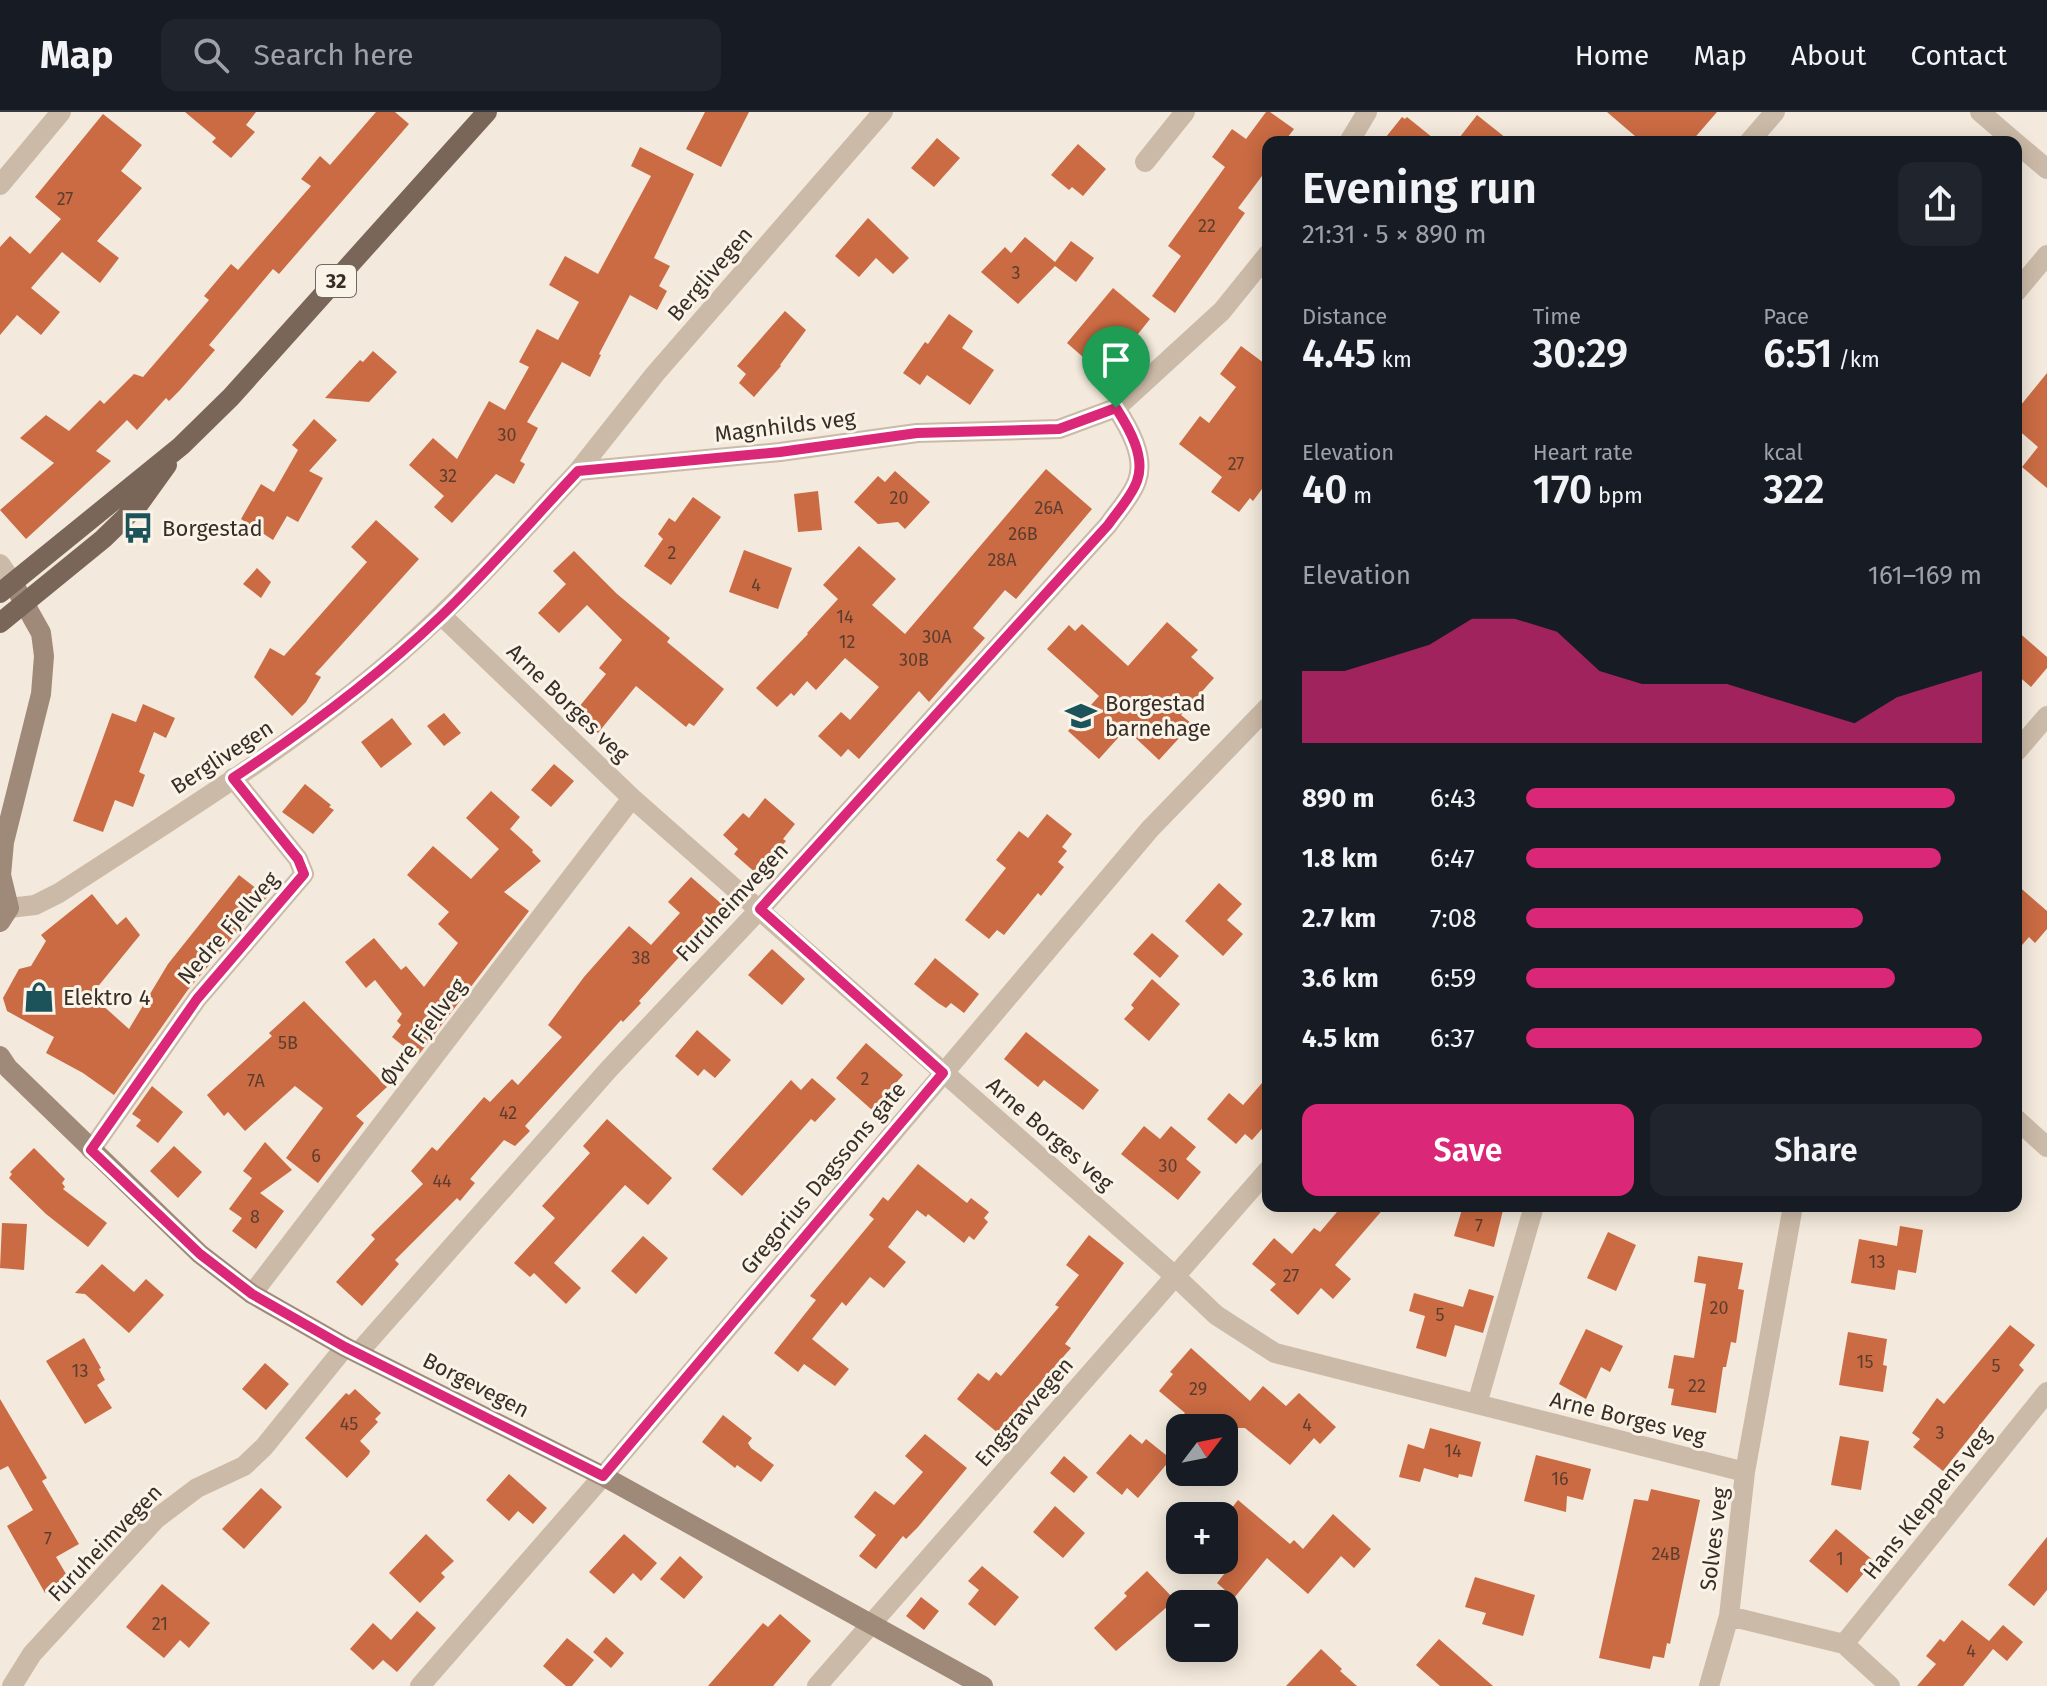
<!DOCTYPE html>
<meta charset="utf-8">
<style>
body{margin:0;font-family:"Fira Sans",sans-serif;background:#20242c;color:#f1f3f6;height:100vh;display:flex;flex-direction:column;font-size:30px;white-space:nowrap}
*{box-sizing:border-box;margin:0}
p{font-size:26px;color:#9ea1a6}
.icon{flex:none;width:44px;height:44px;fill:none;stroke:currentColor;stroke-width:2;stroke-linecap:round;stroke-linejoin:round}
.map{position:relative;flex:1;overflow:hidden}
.panel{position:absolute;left:1262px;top:24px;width:760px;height:1076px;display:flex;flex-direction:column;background:#171b24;border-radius:16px;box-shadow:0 4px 20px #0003}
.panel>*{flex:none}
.needle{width:52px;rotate:58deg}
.tools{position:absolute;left:1166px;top:1302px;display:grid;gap:16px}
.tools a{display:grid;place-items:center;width:72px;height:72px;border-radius:16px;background:#171b24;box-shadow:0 4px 20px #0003;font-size:40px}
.pin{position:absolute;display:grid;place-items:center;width:68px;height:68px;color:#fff;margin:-82px -34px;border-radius:50% 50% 50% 0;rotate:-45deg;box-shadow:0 0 8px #0007}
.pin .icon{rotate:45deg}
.round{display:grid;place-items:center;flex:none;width:84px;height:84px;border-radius:16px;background:#20242c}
.summary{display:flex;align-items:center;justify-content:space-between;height:136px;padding:0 40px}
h1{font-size:44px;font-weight:600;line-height:60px}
.metrics{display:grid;grid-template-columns:repeat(3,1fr);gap:12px;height:136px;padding:8px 40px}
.metrics div{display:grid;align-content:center}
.metrics b{font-size:40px;font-weight:600}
.metrics small{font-size:22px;font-weight:400}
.metrics p{font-size:22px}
.chart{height:224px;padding:16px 40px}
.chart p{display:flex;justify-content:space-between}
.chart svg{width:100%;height:144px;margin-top:8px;fill:#db2777;opacity:.7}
.action{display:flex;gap:16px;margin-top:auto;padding:16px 40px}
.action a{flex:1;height:92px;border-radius:16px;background:#db2777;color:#fff;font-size:32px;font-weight:600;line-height:92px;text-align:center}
.action a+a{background:#20242c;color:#f1f3f6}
ul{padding:0 40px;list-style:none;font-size:26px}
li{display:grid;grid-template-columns:128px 96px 1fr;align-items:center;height:60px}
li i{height:20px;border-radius:10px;background:#db2777}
header{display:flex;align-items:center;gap:48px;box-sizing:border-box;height:112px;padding:0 40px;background:#171b24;border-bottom:2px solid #363941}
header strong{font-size:38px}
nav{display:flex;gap:44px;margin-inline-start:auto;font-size:28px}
.search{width:560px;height:72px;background:#20242c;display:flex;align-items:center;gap:20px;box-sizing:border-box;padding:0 28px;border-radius:16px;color:#9ea1a6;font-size:30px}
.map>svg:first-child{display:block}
</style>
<header>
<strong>Map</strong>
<div class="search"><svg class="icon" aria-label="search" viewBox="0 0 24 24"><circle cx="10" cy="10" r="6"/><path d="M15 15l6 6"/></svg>Search here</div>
<nav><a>Home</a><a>Map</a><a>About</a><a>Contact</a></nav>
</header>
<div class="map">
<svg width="2047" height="1574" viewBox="0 0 2047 1574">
<rect width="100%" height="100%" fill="#f3e9dc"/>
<path fill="#ca6b43" d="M185 0H256L246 13 255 20 231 46 212 30 216 26Z
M376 0H395L409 12 279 162 273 157 209 233 215 238 180 278 169 289 166 286 137 318 127 308 96 339 111 349 26 427 0 398 54 351 20 326 46 303 69 319 100 288 104 292 134 262 143 265 209 188 204 184 231 152 238 158 311 74 301 67 320 44 330 53Z
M705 0H749L721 55 686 37Z
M1266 0H1270L1294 17 1284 30H1268V56L1238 96 1245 101 1175 201 1152 184 1181 144 1168 134 1225 55 1212 45 1232 17 1246 27Z
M1607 0H1717L1691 30H1642Z
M103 2 142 33 121 59 142 76 97 129 119 146 100 171 62 140 31 176 60 200 41 223 17 203 0 223V135L10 124 30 142 61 107 35 85Z
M1477 3 1511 30H1456Z
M1402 5 1405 7 1407 5 1438 30H1382Z
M937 26 960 46 934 75 911 56Z
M1078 32 1106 57 1083 84 1072 75 1069 78 1051 63Z
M640 35 694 62 654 146 670 154 659 174 667 179 657 198 630 183 599 242 601 243 590 265 562 250 527 310 538 316 520 349 525 352 514 372 496 362 452 411 434 395 444 384 409 353 433 326 457 347 489 289 505 298 529 255 519 250 537 217 558 228 579 190 549 173 565 144 598 162 651 64 631 54Z
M868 106 909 146 893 162 876 146 859 165 835 144Z
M1025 125 1055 150 1071 129 1094 146 1076 170 1055 154 1018 192 981 160 1005 135 1011 141Z
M1113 176 1150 207 1122 242 1117 238 1099 259 1067 231Z
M785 199 806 218 780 253 781 254 754 285 739 271 746 262 737 254Z
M949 202 973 219 962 236 994 258 970 293 927 263 920 273 903 261 925 230 928 232Z
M1241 234 1268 254V369L1253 389 1250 386 1239 400 1211 380 1222 365 1179 332 1200 304 1209 311 1236 275 1220 262Z
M373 239 397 260 369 290 325 286 360 248 363 250Z
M2047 261V376L2022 355 2038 335 2016 316V299Z
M314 307 337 328 309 359 323 366 298 410 287 404 273 428 241 407 261 372 274 380 298 338 292 333Z
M1046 357 1092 397 1016 487 1005 478 973 516 985 526 929 590 919 579 859 647 848 637 841 645 818 624 841 600 850 608 879 575 845 546 816 578 807 569 794 584 791 581 777 595 756 576 808 522 807 521 838 487 823 473 859 434 896 467 872 493 905 522Z
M895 359 930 390 905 417 898 410 878 412 854 390 878 364 885 370Z
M818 379 822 418 798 420 794 382Z
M693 385 721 405 671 473 644 454 663 427 658 422 669 406 675 410Z
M376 408 419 447 315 562 321 565 306 590 292 604 254 565 270 536 284 544 367 450 351 435Z
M744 438 792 456 778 497 729 480Z
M574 439 617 482 670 526 667 530 724 577 694 614 689 611 686 615 636 574 598 621 574 601 606 562 599 556 622 528 587 493 559 521 538 501 566 472 553 459Z
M257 456 271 470 261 486 243 472Z
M1167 510 1198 538 1191 545 1214 566 1181 603 1192 612 1159 648 1126 617 1099 647 1068 619 1099 584 1047 537 1069 513 1075 519 1082 512 1128 554Z
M2016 518 2047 545V556L2031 575 2016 562Z
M143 592 175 606 166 626 154 620 139 660 145 663 133 695 115 688 103 720 73 709 112 601 136 610Z
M444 601 461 621 444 634 427 614Z
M392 606 412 632 381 656 361 630Z
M554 652 574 669 551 695 531 678Z
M305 672 331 693 329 695 334 698 313 722 282 700Z
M491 679 520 705 510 717 533 738 532 740 541 749 504 780 529 799 417 945 392 925 401 913 397 909 402 902 375 868 366 876 345 850 374 826 401 858 406 854 424 875 458 831 438 812 449 800 407 763 433 734 471 767 499 737 466 706Z
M765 686 795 712 783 727 786 729 757 762 734 742 738 737 723 723 743 701 749 706Z
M1047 702 1072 722 1062 735 1067 739 1058 750 1064 755 1041 784 1038 781 1004 823 997 818 989 827 965 808 1006 756 996 748 1011 729 1019 719 1028 726Z
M239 763 267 785 187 879 114 983 83 961 46 941 54 925 7 899 3 886 19 857 31 854 46 829 41 823 92 782 117 813 126 805 140 823 91 883 129 917 168 852Z
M691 765 725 795 639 889 641 891 623 910 621 908 525 1014 530 1019 515 1034 504 1028 470 1067 475 1071 460 1089 457 1086 395 1148 399 1152 362 1194 336 1170 375 1127 371 1123 423 1072 411 1059 432 1035 437 1039 484 985 490 990 512 967 518 973 562 925 548 913 584 865 629 814 651 833 680 801 668 790Z
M1219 771 1242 792 1227 808 1243 822 1223 844 1185 809Z
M2016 772 2047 799V817L2035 831 2029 825 2016 840Z
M1152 821 1179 844 1160 866 1133 842Z
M772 837 805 867 782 893 748 863Z
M935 846 979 882 964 901 951 891 946 896 938 891 914 872Z
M1152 867 1180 892 1149 929 1124 907 1134 896 1131 893Z
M304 889 387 975 356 1004 364 1011 318 1071 286 1046 323 996 295 974 245 1019 228 1000 224 1004 207 983 272 924 269 921Z
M697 918 731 948 715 966 704 957 698 964 675 944Z
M1026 920 1099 978 1083 998 1044 968 1038 975 1004 947Z
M866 931 903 963 872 998 836 966Z
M1268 964V1010L1252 1028 1245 1022 1236 1032 1207 1007 1229 981 1243 993Z
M812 966 836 987 815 1010 811 1007 742 1084 712 1057 791 968 801 978Z
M152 974 183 1000 158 1031 136 1014 141 1008 132 1002Z
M607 1007 672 1066 648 1093 625 1073 554 1151 581 1176 566 1192 534 1161 530 1165 514 1151 555 1106 542 1094 590 1041 583 1034Z
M1144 1014 1160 1027 1171 1014 1196 1035 1186 1047 1201 1060 1178 1088 1121 1042Z
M265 1030 292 1058 260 1081 284 1099 256 1137 232 1119 242 1106 229 1097 252 1066 243 1059Z
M174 1034 202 1060 178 1086 150 1059Z
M34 1036 65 1067 62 1071 65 1075 63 1077 107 1111 88 1135 46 1102 9 1066 12 1062 10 1060Z
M918 1052 967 1091 971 1086 989 1100 984 1106 988 1110 974 1128 969 1124 964 1131 928 1102 926 1105 917 1098 888 1135 906 1150 893 1165 884 1176 870 1165 846 1194 842 1190 812 1227 849 1257 835 1274 804 1252 798 1260 774 1241 816 1188 810 1184 874 1107 869 1103 883 1085 888 1089Z
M1342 1094H1386L1335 1153 1351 1167 1333 1187 1321 1176 1298 1203 1270 1178 1276 1172 1252 1152 1274 1126 1292 1142 1314 1116 1320 1120Z
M1463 1094H1504L1494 1135 1454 1124Z
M2 1111 27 1112 24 1158 0 1156Z
M1900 1114 1923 1118 1916 1161 1898 1158 1895 1178 1851 1171 1859 1127 1897 1134Z
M1608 1120 1636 1133 1616 1179 1587 1166Z
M1089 1123 1124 1151 1065 1232 1071 1236 1026 1287 1036 1294 1018 1316 1008 1308 998 1321 957 1287 978 1261 989 1269 996 1260 1001 1264 1059 1195 1055 1193 1079 1163 1066 1153Z
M643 1124 668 1146 636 1182 611 1159Z
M1698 1144 1743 1151 1738 1177 1744 1178 1736 1231 1731 1230 1726 1255H1723L1716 1301 1671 1293 1674 1277 1668 1276 1674 1243 1694 1246 1706 1172 1694 1170Z
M102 1152 134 1180 146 1167 164 1183 129 1221 85 1182 75 1181Z
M1469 1177 1494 1184 1483 1221 1455 1213 1446 1245 1416 1236 1425 1204 1409 1199 1414 1181 1463 1195Z
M2010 1213 2035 1233 2019 1253 2024 1258 1943 1359 1913 1335 1920 1327 1912 1321 1937 1286 1944 1292Z
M1586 1217 1623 1234 1610 1260 1601 1255 1586 1287 1559 1272Z
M1848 1220 1887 1227 1883 1253 1887 1254 1883 1280 1839 1273Z
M84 1226 101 1256 99 1257 105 1268 97 1273 112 1296 85 1312 46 1249Z
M1191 1236 1250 1289 1263 1274 1286 1294 1299 1281 1336 1315 1320 1332 1314 1326 1290 1353 1245 1316H1172L1185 1301 1159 1279 1173 1262 1170 1260Z
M265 1251 289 1272 266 1298 242 1277Z
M355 1277 381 1301 375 1307 378 1310 360 1329 370 1339 369 1342 347 1366 305 1326 346 1281 349 1283Z
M0 1287 47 1366 42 1369 79 1432 56 1445 69 1467 45 1481 7 1414 33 1398 8 1354 0 1358Z
M723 1303 752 1326 748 1331 751 1336 774 1353 761 1370 737 1353 735 1356 702 1330Z
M1430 1316 1481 1330 1472 1365 1459 1362 1458 1366 1424 1356 1420 1370 1399 1365 1408 1332 1424 1337Z
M925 1322 967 1356 918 1415 906 1427 903 1424 876 1457 859 1444 876 1423 854 1405 875 1379 894 1393 923 1360 905 1344Z
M1130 1322 1142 1332 1146 1327 1171 1347 1138 1386 1127 1376 1122 1383 1096 1361Z
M1840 1324 1869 1329 1861 1378 1831 1373Z
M1536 1343 1591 1357 1583 1388 1567 1384 1566 1400 1524 1389Z
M1064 1344 1088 1365 1074 1381 1050 1361Z
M509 1362 547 1396 533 1412 518 1399 509 1409 486 1388Z
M261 1376 282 1395 244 1437 222 1417Z
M1651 1377 1700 1388 1670 1532 1667 1531 1664 1546 1653 1544 1650 1557 1599 1546 1634 1387 1648 1389Z
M1238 1388 1290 1432 1294 1428 1303 1437 1333 1402 1371 1437 1354 1456 1341 1444 1308 1482 1267 1446 1234 1486 1217 1471 1232 1452 1224 1446V1406Z
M1055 1394 1085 1421 1063 1446 1033 1420Z
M1836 1417 1874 1449 1847 1481 1809 1449Z
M426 1422 454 1449 441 1461 445 1465 420 1491 389 1461Z
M624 1422 657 1451 641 1469 633 1461 614 1482 589 1460Z
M2047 1425V1478L2034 1494 2008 1473Z
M680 1444 703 1465 684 1487 660 1467Z
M982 1454 1019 1485 995 1514 968 1492 979 1478 968 1469Z
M1147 1459 1175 1488 1116 1539 1094 1516 1127 1484 1124 1481Z
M1475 1465 1535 1483 1523 1524 1482 1512 1486 1501 1465 1495Z
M162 1472 210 1511 189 1536 180 1528 164 1546 126 1515Z
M921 1485 939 1499 924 1518 906 1504Z
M417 1499 436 1516 397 1560 383 1548 373 1558 350 1537 373 1511 391 1528Z
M780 1502 811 1529 773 1574H708L763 1511 768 1515Z
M1962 1508 1989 1529 2003 1513 2023 1530 2007 1549 1993 1537 1963 1574H1917L1936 1552 1926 1544 1940 1527 1944 1530Z
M606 1525 624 1541 611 1556 593 1540Z
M567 1526 594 1548 572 1574H566L543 1554Z
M1439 1527 1463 1548 1493 1574H1440L1416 1553Z
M1321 1537 1342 1557 1340 1559 1357 1574H1286Z"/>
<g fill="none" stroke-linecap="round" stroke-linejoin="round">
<path stroke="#cbbaa7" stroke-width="20" d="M1980 0 2015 30
M1349 30 1367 0
M1749 30 1775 0
M2016 31 2047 57
M1145 50 1185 0
M0 73 61 0
M2016 180 2047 143
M1116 296 1222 199 1268 142
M578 359 655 262 883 0
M0 452 13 471
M442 504 632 686 1176 1165 1216 1203 1275 1241 1745 1360
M2016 640 2047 604
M9 796 35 793 59 781C175 705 295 633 400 541 464 485 520 421 578 359L780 340 917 321 1059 317 1116 296C1129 316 1146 345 1137 369 1132 384 1117 400 1108 413L760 797 609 957 358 1241
M2016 1007 2047 1035
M91 1038 197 887 304 762 298 747 233 666
M252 1182 632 686
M1477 1292 1534 1094
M1729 1504 1844 1532 1890 1574
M1844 1532 2047 1280
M12 1574 32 1542 156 1407 197 1376 244 1354 264 1335 345 1235
M420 1574 603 1364 1150 717 1268 595
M817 1574 1268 1058
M1709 1574 1729 1504 1745 1360 1793 1094"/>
<path stroke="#9f8978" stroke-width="20" d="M0 810 9 796 1 763 4 730 41 582 44 544 41 521 13 471
M0 944 8 956 200 1142 252 1182 345 1235 603 1364 983 1574"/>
<path stroke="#7a6658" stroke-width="20" d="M0 481 181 334 231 285 487 0
M0 511 103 427 139 392 167 353"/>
</g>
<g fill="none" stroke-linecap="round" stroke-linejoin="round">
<defs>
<path id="route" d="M1116 296C1129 316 1146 345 1137 369 1132 384 1117 400 1108 413L760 797 943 961 603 1364 345 1235 252 1182 200 1142 91 1038 197 887 304 762 298 747 233 666C306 618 377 565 440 505 488 459 532 408 578 359L780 340 917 321 1059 317Z"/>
</defs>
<use href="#route" stroke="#fff" stroke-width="16"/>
<use href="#route" stroke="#db2777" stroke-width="10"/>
</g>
<defs>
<symbol id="bus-bare" viewBox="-9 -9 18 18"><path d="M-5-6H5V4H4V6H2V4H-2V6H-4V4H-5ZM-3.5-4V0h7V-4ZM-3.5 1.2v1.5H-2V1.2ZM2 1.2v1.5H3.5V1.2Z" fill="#1c535b" stroke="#faf3e8" stroke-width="2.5" paint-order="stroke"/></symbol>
<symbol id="school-bare" viewBox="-9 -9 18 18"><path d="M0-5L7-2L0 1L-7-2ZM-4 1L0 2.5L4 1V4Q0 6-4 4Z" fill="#1c535b" stroke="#faf3e8" stroke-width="2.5" paint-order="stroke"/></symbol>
<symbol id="shop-bare" viewBox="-9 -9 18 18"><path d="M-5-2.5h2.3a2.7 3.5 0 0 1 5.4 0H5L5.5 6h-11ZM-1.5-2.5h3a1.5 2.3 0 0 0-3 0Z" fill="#1c535b" stroke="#faf3e8" stroke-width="2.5" paint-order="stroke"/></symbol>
</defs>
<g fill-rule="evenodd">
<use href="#bus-bare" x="116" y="394" width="44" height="44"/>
<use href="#school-bare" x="1059" y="582" width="44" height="44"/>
<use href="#shop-bare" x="17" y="863" width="44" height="44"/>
</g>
<g text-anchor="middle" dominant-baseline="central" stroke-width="6" stroke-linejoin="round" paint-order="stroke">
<g font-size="18" fill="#5c3d2f">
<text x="65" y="87">27</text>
<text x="1207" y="114">22</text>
<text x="1016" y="161">3</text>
<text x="507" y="323">30</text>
<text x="1236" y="352">27</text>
<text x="448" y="364">32</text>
<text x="899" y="386">20</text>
<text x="1049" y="396">26A</text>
<text x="1023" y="422">26B</text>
<text x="672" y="441">2</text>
<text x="1002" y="448">28A</text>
<text x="756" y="473">4</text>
<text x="845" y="505">14</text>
<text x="937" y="525">30A</text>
<text x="847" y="530">12</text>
<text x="914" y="548">30B</text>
<text x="641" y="846">38</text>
<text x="288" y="931">5B</text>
<text x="865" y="967">2</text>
<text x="256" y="969">7A</text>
<text x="508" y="1001">42</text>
<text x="316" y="1044">6</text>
<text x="1168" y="1054">30</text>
<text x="442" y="1069">44</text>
<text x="255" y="1105">8</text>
<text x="1479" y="1114">7</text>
<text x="1877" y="1150">13</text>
<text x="1291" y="1164">27</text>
<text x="1719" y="1196">20</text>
<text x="1440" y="1203">5</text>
<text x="1865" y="1250">15</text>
<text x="1996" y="1254">5</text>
<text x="80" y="1259">13</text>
<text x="1697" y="1274">22</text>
<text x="1198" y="1277">29</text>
<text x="349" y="1312">45</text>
<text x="1307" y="1313">4</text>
<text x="1940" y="1321">3</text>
<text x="1453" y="1339">14</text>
<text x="1560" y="1367">16</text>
<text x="48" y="1427">7</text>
<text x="1666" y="1442">24B</text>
<text x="1840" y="1447">1</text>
<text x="160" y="1512">21</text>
<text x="1971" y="1539">4</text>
</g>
<rect fill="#faf3e8" stroke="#726962" stroke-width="2" x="316" y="153" width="40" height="32" rx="6"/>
<g font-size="20" font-weight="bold" fill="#382e28">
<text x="336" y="169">32</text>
</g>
<g font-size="22" fill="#382e28" stroke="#faf3e8">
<text transform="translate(710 162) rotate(-49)">Berglivegen</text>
<text transform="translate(785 314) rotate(-7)">Magnhilds veg</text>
<text transform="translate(568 591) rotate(44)">Arne Borges veg</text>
<text transform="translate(222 645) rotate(-33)">Berglivegen</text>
<text transform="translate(732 790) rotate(-47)">Furuheimvegen</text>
<text transform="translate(228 816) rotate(-49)">Nedre Fjellveg</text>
<text transform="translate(423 920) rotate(-53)">Øvre Fjellveg</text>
<text transform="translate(1050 1022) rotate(41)">Arne Borges veg</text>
<text transform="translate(823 1066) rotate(-50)">Gregorius Dagssons gate</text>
<text transform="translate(476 1273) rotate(27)">Borgevegen</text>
<text transform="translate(1024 1300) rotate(-49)">Enggravvegen</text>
<text transform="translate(1628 1306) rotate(14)">Arne Borges veg</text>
<text transform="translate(1927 1391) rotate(-51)">Hans Kleppens veg</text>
<text transform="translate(1714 1427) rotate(-83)">Solves veg</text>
<text transform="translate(105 1431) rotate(-46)">Furuheimvegen</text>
</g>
<g font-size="22" fill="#382e28" stroke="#faf3e8" text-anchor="start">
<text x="162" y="416">Borgestad</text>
<text x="1105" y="591">Borgestad<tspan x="1105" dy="25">barnehage</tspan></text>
<text x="63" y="885">Elektro 4</text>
</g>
</g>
</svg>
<div class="tools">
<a><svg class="needle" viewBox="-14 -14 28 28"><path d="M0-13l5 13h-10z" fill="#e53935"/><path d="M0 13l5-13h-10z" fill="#9ea1a6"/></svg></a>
<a>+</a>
<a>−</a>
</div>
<div class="pin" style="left:1116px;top:296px;background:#1e9e55"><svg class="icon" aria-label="arrive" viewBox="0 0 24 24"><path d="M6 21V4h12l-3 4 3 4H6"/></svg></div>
<section class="panel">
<div class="summary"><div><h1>Evening run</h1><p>21:31 · 5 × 890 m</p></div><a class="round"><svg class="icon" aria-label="share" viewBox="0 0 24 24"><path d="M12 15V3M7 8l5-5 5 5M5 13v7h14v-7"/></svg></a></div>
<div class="metrics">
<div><p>Distance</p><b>4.45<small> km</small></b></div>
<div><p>Time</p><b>30:29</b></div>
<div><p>Pace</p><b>6:51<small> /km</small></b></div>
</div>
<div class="metrics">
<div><p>Elevation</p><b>40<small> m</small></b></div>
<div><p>Heart rate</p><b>170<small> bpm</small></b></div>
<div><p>kcal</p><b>322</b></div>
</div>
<div class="chart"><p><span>Elevation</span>161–169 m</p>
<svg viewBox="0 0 160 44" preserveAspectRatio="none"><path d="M0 44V22L10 22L20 18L30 14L40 6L50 6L60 10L70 22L80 26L90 26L100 26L110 30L120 34L130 38L140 30L150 26L160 22V44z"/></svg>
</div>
<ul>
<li><b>890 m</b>6:43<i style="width:94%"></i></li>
<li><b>1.8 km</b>6:47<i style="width:91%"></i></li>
<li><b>2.7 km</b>7:08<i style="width:74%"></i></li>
<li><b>3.6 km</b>6:59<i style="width:81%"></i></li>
<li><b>4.5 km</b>6:37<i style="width:100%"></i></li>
</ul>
<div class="action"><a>Save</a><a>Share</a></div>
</section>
</div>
